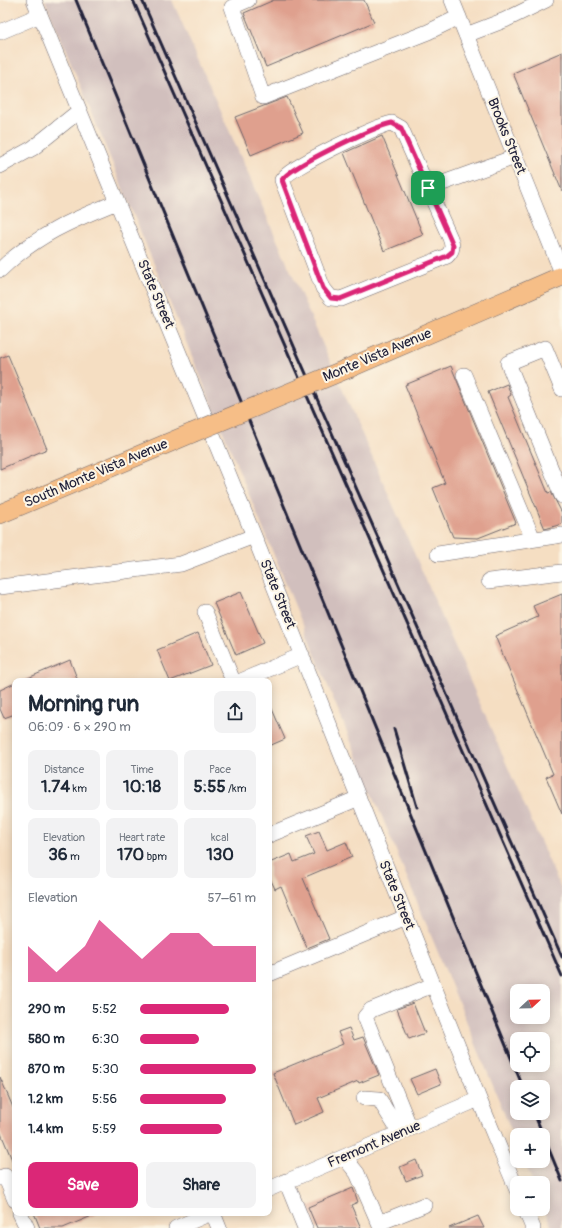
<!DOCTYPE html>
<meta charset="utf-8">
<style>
body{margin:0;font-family:Pangolin,sans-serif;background:#f2f2f3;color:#1f2937;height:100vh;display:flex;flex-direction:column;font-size:15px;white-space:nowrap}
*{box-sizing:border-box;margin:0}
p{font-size:13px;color:#747a83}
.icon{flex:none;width:22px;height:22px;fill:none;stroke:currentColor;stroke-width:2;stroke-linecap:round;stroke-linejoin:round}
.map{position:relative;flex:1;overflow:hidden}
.panel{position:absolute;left:12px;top:678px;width:260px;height:538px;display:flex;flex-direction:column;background:#fff;border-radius:8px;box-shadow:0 2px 10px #0003}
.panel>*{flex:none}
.needle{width:26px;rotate:68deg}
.controls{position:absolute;left:510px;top:984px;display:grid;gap:8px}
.controls a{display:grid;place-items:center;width:40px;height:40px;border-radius:8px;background:#fff;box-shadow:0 2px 10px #0003;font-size:20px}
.pin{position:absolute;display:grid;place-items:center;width:34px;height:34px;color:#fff;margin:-17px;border-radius:8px;box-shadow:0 2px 6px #0006}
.round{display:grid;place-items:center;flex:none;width:42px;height:42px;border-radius:8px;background:#f2f2f3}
.overview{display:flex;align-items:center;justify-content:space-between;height:68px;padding:0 16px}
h1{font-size:22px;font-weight:700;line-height:30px}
.stats{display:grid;grid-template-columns:repeat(3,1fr);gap:6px;height:68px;padding:4px 16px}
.stats div{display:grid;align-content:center;border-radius:8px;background:#f2f2f3;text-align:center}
.stats b{font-size:17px;font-weight:700}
.stats small{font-size:11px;font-weight:400}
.stats p{font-size:11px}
.chart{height:112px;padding:8px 16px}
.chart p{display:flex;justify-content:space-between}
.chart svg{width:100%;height:72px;margin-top:4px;fill:#db2777;opacity:.7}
.primary-button{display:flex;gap:8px;margin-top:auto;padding:8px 16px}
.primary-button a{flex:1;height:46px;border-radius:8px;background:#db2777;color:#fff;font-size:16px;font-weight:700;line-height:46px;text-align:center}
.primary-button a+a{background:#f2f2f3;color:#1f2937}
ul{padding:0 16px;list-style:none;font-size:13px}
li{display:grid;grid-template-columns:64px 48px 1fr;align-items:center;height:30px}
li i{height:10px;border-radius:5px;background:#db2777}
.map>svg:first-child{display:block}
</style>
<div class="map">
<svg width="562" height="1228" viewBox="0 0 562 1228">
<rect width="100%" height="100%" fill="#fcf5e5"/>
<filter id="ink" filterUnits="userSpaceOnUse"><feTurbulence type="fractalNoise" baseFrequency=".025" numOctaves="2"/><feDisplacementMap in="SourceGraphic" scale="8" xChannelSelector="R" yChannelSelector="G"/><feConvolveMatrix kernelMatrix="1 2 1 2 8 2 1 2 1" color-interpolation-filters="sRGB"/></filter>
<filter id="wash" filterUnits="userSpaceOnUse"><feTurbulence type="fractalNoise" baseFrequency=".012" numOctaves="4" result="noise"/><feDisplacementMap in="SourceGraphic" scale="16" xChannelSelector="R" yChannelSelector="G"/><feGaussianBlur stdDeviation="0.9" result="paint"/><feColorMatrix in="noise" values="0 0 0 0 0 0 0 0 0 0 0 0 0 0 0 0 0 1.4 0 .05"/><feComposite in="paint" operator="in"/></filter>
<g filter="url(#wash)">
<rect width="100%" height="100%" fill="#f5dec2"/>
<path fill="#d1bfbd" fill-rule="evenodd" d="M45 0H172L562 891V1228H552L543 1207V1183H533L524 1161H543V1135H517V1144ZM517 991H543V1017H517ZM517 1039H543V1065H517ZM517 1087H543V1113H517Z"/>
<g id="blocks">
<path fill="#dfa08e" d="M274 0H364L374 22 266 67 244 13Z
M562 52V191L513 73Z
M287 97 303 133 251 155 235 117Z
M382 136 423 235 384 251 344 153Z
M8 355 47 449 0 469V358Z
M451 366 516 523 478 538 453 537 433 488 445 483 405 385Z
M507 384 511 395 508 397 548 493 551 492 562 513V524L545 529 488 392Z
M241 592 263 643 236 655 214 603Z
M562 594V814L546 777 553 774 495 636 538 617 533 606Z
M198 633 211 665 170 681 157 650Z
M70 660 78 681H21Z
M15 683V714L4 718 0 709V690Z
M269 702 285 739 269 746Z
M319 831 327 850 346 842 352 857 303 878 329 939 307 948 281 886 275 889 269 876V863L291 854 294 862 314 854 306 836Z
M413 1003 425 1033 409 1039 397 1009Z
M349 1028 354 1040 363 1037 379 1075 359 1083 358 1081 318 1098 324 1112 294 1125 273 1073 343 1044 338 1032Z
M435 1069 441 1084 417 1094 410 1079Z
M0 1077 15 1112V1167L0 1131Z
M416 1160 422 1175 406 1181 400 1167Z
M353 1188 358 1202 351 1205 361 1228H317L308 1207Z
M34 1213H99L63 1228H40Z
M478 1216 484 1228H449Z"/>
</g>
</g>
<g filter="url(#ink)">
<use href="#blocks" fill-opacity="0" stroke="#6c646a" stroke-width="1"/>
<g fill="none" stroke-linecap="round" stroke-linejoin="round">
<defs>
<path id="minor" d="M34 0 254 536 479 1099 517 1190
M248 0 232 7 263 97 428 32 459 17
M452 0 562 273
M0 32 40 15
M466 35 505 20 546 0
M392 123 401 128 450 238C453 246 453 250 447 256L341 299 331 298 323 288 282 180C289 167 376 126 392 123Z
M0 166 33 148 79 111
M429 188 515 157
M0 270C35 236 72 220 117 202
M464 375 533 539
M562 389 545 348 508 363 562 496
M438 554 562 535
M489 581 562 572
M0 587 181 564 254 536
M205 612 233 681
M241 681 302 655
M269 835 359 798
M269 974 406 917
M364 1098 379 1099 400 1133
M410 1128 365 1017 371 1010 433 985
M344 1157 357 1173 381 1228
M0 1178 5 1176 15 1200
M286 1181 305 1228
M269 1189 479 1099
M525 1209 533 1228
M20 1213 27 1228
M213 1213 219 1228
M379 1223 424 1205
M176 1228 211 1213"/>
<path id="major" d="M349 368 562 276
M0 514 192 433"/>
</defs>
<use href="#minor" stroke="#6c646a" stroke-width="16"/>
<use href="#major" stroke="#6c646a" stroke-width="20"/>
<use href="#minor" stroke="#fff" stroke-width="15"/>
<use href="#major" stroke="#f6be87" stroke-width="19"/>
<path stroke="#22223b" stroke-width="3" d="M76 0 523 1087
M133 0 562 976
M142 0 562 957
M394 729 417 807
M534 1113 543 1135
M543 1135 562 1181"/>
<defs>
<path id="major-bridge" d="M192 433 349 368"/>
</defs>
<use href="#major-bridge" stroke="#6c646a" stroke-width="20" stroke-linecap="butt"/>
<use href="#major-bridge" stroke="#f6be87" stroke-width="19"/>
</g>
</g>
<g fill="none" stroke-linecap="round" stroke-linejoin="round" filter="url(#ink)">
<defs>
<path id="route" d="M392 123 401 128 453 245 452 252 447 256 340 299 331 298 323 288 282 180C289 167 376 126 392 123Z"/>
</defs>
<use href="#route" stroke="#fff" stroke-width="8"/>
<use href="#route" stroke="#db2777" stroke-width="5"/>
</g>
<g text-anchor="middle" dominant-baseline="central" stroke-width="4" stroke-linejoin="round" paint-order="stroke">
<g font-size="14" fill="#22223b" stroke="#fcf5e5">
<text transform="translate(507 136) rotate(68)">Brooks Street</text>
<text transform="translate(156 294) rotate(67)">State Street</text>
<text transform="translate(377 355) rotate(-23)">Monte Vista Avenue</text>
<text transform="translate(96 473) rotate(-23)">South Monte Vista Avenue</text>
<text transform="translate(278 594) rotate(68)">State Street</text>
<text transform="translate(397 895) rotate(68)">State Street</text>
<text transform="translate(374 1144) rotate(-23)">Fremont Avenue</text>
</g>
</g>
</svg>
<div class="controls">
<a><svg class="needle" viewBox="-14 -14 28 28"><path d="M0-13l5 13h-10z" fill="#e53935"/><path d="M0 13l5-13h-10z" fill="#747a83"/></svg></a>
<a><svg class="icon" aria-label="locate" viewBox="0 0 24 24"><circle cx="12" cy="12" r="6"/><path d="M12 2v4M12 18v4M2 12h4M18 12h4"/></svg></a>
<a><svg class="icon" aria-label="layers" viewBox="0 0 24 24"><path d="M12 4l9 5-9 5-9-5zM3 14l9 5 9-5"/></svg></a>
<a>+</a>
<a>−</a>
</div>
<div class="pin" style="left:428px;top:188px;background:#1e9e55"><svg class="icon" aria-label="arrive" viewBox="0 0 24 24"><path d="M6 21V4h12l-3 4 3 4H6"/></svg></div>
<section class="panel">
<div class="overview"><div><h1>Morning run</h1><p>06:09 · 6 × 290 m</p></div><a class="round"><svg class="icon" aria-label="share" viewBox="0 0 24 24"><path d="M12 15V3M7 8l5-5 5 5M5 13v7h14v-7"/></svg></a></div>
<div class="stats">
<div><p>Distance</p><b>1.74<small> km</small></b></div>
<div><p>Time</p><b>10:18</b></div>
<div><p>Pace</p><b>5:55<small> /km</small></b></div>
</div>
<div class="stats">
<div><p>Elevation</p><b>36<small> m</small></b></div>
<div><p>Heart rate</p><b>170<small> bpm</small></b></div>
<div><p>kcal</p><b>130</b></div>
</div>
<div class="chart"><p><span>Elevation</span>57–61 m</p>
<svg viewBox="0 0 160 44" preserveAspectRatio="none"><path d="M0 44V22L10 30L20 38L30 30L40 22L50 6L60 14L70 22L80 30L90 22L100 14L110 14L120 14L130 22L140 22L150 22L160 22V44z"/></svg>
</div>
<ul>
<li><b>290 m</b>5:52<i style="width:77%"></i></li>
<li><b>580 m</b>6:30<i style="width:51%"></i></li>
<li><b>870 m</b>5:30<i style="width:100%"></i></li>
<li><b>1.2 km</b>5:56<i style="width:74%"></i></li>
<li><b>1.4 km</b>5:59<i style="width:71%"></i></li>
</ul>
<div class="primary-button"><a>Save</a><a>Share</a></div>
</section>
</div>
